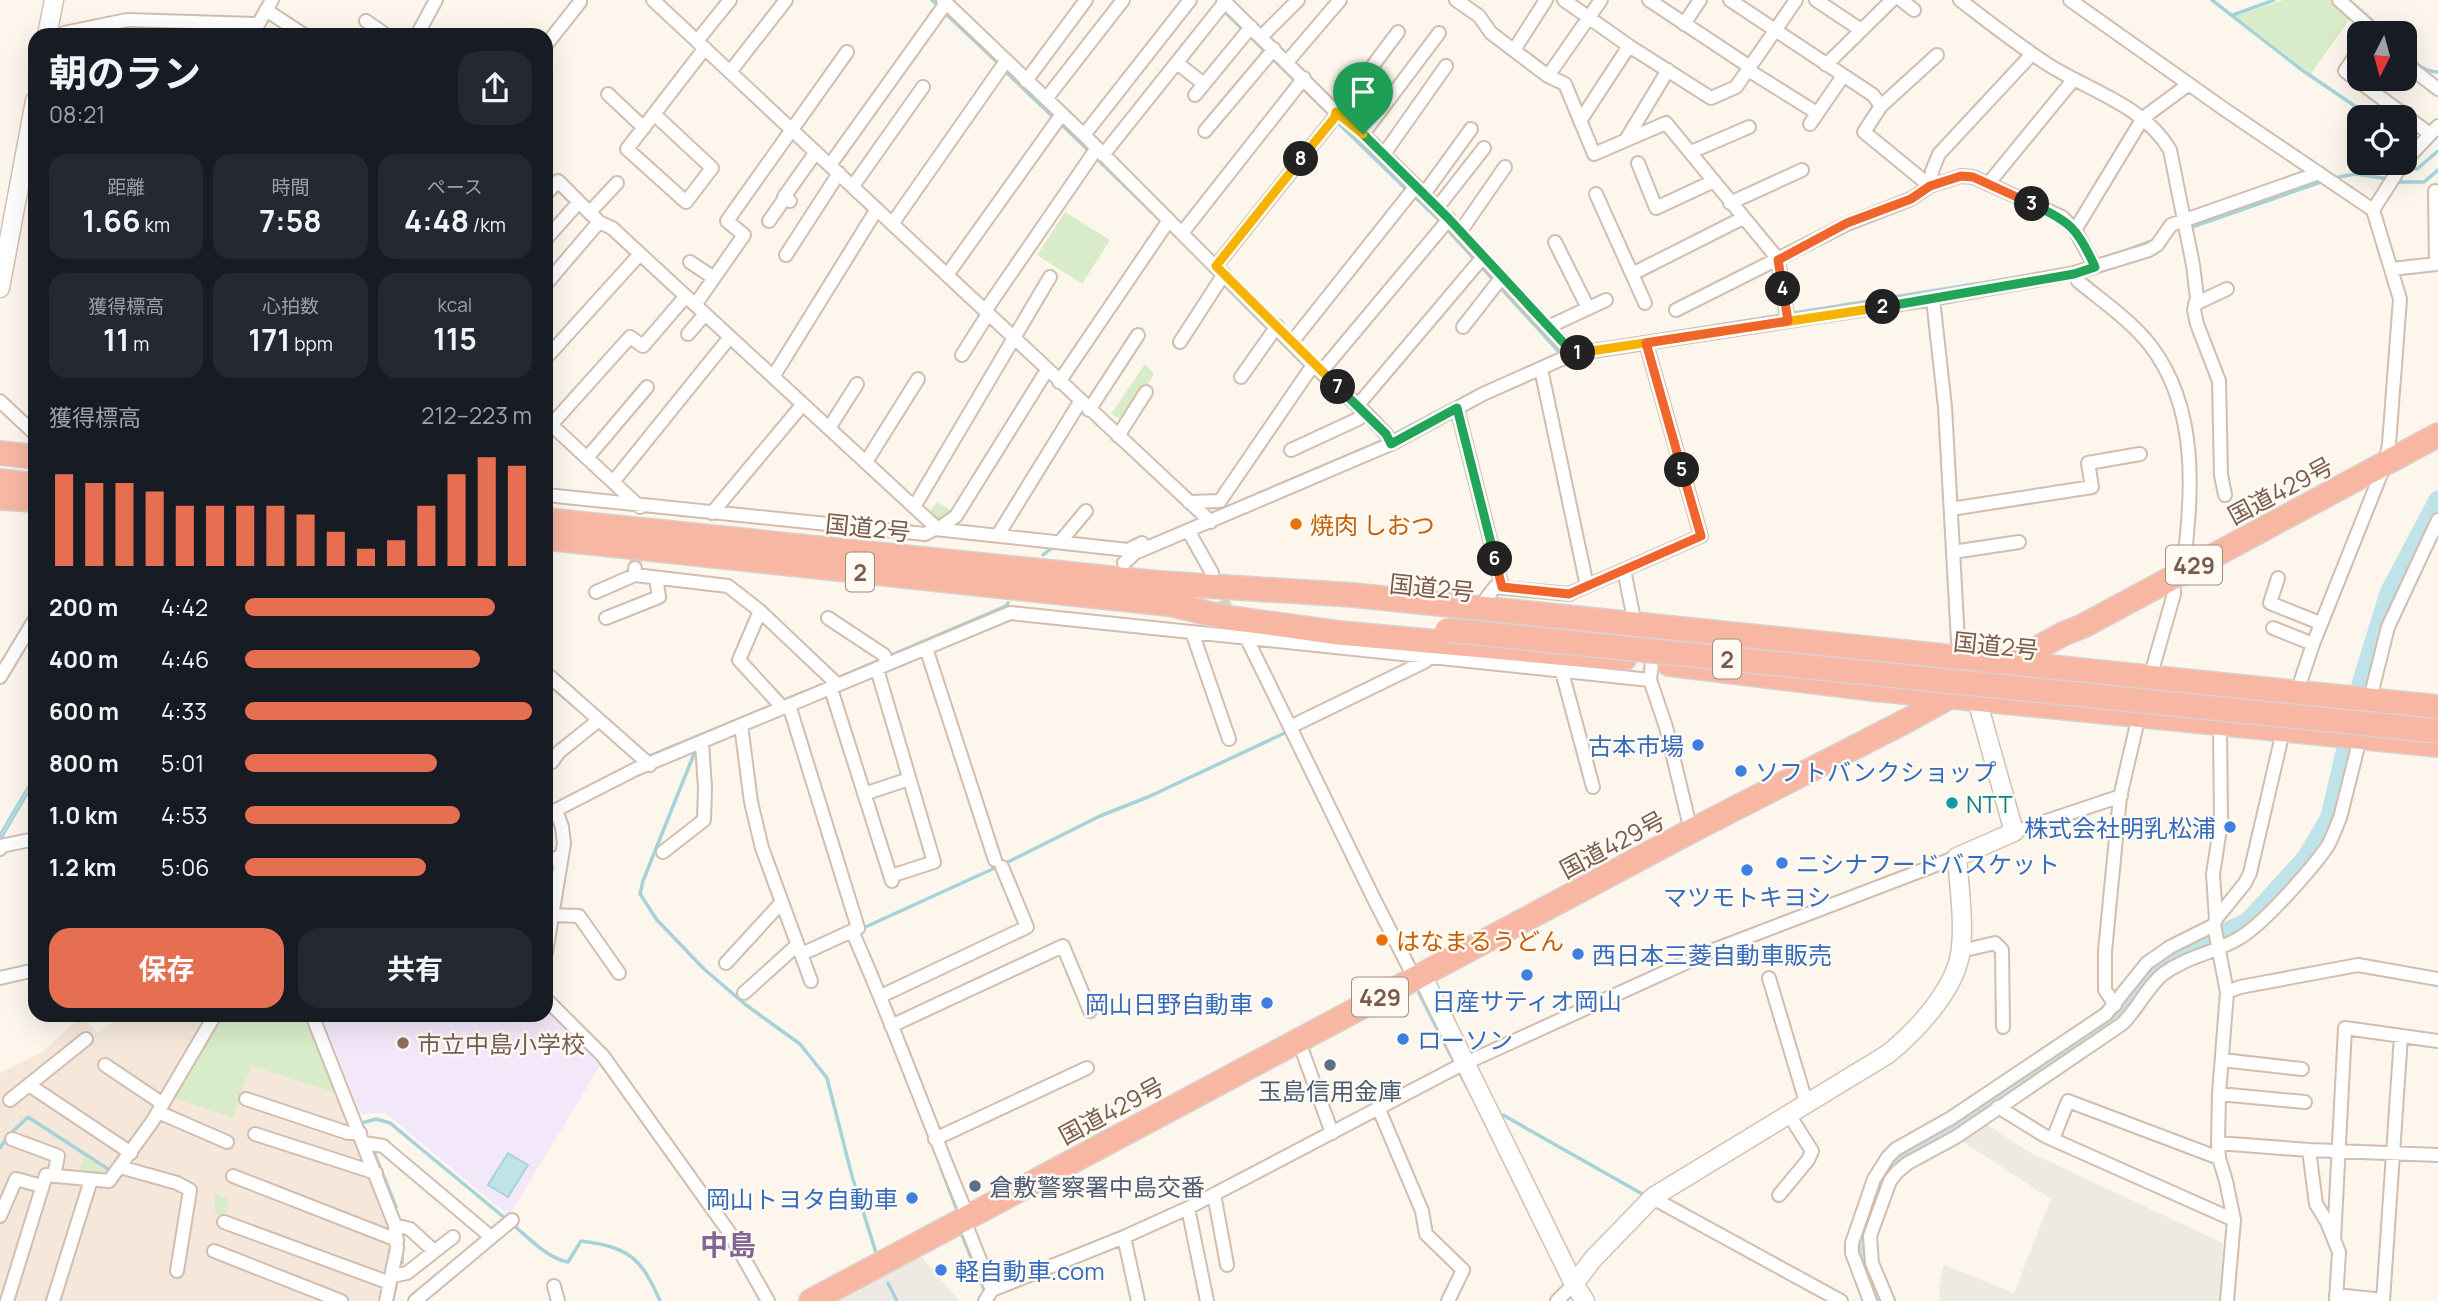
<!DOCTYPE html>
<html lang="ja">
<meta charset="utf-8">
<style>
body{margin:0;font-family:Manrope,"Noto Sans JP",sans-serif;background:#242831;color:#f1f3f6;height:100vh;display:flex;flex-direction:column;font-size:26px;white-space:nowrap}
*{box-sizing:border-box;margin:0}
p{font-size:23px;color:#9ea1a6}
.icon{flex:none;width:38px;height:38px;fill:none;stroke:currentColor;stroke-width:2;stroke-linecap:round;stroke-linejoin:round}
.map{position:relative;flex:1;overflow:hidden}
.sheet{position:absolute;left:28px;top:28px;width:525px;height:994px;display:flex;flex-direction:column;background:#171b24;border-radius:21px;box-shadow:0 7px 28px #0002}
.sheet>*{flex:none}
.needle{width:46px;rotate:186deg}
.controls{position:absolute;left:2347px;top:21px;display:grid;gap:14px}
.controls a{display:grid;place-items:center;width:70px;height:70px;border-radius:14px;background:#171b24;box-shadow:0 7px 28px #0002;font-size:35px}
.pin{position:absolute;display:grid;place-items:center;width:60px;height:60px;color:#fff;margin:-72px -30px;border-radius:50% 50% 50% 0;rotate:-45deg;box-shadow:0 0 7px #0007}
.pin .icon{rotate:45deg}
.km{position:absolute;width:35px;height:35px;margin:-18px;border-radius:50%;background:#222;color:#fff;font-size:19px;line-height:35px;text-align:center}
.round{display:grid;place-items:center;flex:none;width:74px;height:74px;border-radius:21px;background:#242831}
.overview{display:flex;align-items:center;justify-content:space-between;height:119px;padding:0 21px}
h1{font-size:38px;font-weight:700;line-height:52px}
.stats{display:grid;grid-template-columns:repeat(3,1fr);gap:10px;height:119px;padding:7px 21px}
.stats div{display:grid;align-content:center;border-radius:18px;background:#242831;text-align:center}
.stats b{font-size:30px;font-weight:700}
.stats small{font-size:19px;font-weight:400}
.stats p{font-size:19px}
.chart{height:196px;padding:14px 21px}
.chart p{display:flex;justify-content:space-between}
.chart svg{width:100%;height:126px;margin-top:7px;stroke:#e76f51;stroke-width:6}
.primary-button{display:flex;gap:14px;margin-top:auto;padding:14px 21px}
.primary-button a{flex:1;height:80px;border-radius:21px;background:#e76f51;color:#fff;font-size:28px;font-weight:700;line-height:80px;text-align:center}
.primary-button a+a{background:#242831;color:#f1f3f6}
ul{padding:0 21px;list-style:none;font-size:23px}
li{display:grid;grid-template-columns:112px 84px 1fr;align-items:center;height:52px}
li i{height:18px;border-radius:9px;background:#e76f51}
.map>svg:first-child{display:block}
</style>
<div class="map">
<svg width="2438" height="1301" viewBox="0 0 2438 1301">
<rect width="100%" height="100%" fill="#fdf6ec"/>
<path fill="#f5e8da" d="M83 1015 97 1033 123 1015H308L388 1220 392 1248 381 1301H0V1073L42 1052Z"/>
<path fill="#efe9e4" d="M1984 1123 2033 1154 2223 1243 2221 1301H1940L1939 1287 1944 1265 2014 1293 2051 1199 1960 1140Z
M917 1252 960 1301H827Z"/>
<path fill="#f3e8fa" d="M546 1004 601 1064 509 1216 394 1120 384 1113 361 1114 321 1015H546Z"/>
<path fill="#d8ecc9" d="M2283 0H2331L2351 17 2311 74 2236 16Z
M1065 212 1110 240 1082 284 1037 255Z
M1145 364 1154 374 1125 421 1111 414Z
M937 502 953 512 939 523 928 515Z
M222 1015H307L336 1093 251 1066 233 1118 173 1098V1093Z
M84 1157 107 1171 98 1175 77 1173Z
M214 1193 229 1199 224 1216 215 1213Z"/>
<path fill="#bfe3e8" stroke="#a5d3da" stroke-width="2" d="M35 775V781L0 841V834Z
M508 1153 528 1165 508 1197 488 1185Z"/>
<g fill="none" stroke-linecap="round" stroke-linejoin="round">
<path stroke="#a5d3da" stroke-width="3.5" d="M932 0 938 6
M2212 0 2302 70 2371 117
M2349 0 2386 33
M1223 10 1330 115
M944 12 999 64
M2233 15 2274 0
M2404 51C2414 62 2423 72 2438 72
M1004 70 1054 118
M1336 121 1408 191
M1060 123 1090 152
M1095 157 1153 213
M2405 168 2417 169 2438 151
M2334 178 2355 174 2389 179
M2396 182H2424L2438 170
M1414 196 1441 222
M1446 228 1560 353
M2189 228 2324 181
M2110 256 2155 240
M1575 348 2038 274
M1317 376 1357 414
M1239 502 1379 442 1476 391
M1145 542 1193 522
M1043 555 1053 547
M889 656 1006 606 1008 603
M840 677 882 659
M546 682 575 707
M782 701 820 686
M690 743 688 740 775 704
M693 750 694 754 643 881 640 894 657 920 704 969 746 1005 800 1044 827 1078 852 1176 877 1256
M647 757 688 740
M1004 864 1100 816 1148 797 1289 731
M861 929 997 867
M1419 993 1454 1062
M319 1017 366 1135
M1460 1074 1468 1089
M1503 1115 1644 1195
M362 1123 376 1119 390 1123 506 1219
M0 1148 8 1136 28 1117 111 1171
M373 1150 396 1207
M941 1168 958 1213
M512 1224C529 1238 547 1258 568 1262L581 1241C628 1247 641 1257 660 1301
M962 1235 985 1292
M402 1263 403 1239
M888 1283 897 1301
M392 1301 396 1287"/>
<path stroke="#bfe3e8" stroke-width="19" d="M2361 684 2389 593 2438 500
M1879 1301 1860 1246 1865 1227 1886 1174 1897 1160 1963 1124 2119 1015 2157 966 2169 958 2248 922 2306 858 2330 817 2346 748"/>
<path stroke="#dcd0c4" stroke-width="12" stroke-dasharray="12 6" stroke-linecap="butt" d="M635 568 639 514
M1216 583 1232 621"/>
<defs>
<path id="street" d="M653 0 1211 522
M943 0 1084 135 1313 365 1365 412 1386 434 1391 444
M1223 0 1336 112 1363 134 1424 194 1573 354
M1456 0 1479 16 1491 33 1548 76 1565 84 1594 154 1666 123 1778 259 1788 321
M1564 0 1629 46 1711 98 1736 87 1796 0
M1649 0 1750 67
M1730 0 1873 95 1881 106 1864 132 1930 186
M1816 0 1861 30
M1901 0 1914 10
M1960 0C1990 23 2020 47 2052 67 2093 92 2145 107 2170 150L2193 265 2197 298 2194 310 2197 324 2219 381 2221 475 2225 495
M2070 0 2224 109 2373 210 2400 299 2389 444 2385 464 2313 644 2281 740 2250 873 2245 883 2216 919 2214 925 2227 992 2219 1094 2218 1143 2219 1158 2226 1181 2234 1220 2227 1301
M2339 0 2376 33
M266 10 304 35
M366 21 386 35
M1684 24 1700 0
M64 33 127 20 258 24
M252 35 272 0
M417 35 436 0
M1261 37 1298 0
M697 41 730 0
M546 45 580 2V0
M1514 50 1546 0
M2359 50 2345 71 2430 134
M2404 59 2412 69 2438 89
M1287 62 1340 0
M1177 63 1204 84
M1826 65 1892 0
M1748 70 1817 113
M730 72 786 0
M1548 76 1601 0
M1026 81 1086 0
M608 94 644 128
M1195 95 1251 27
M1046 99 1123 0
M1881 106 1937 55
M654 114 712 168 686 202 627 149 705 48
M1580 121 1629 46
M1810 124 1843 76
M1205 131 1274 49
M1363 134 1439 33
M1084 135 1190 0
M1627 138 1668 70
M1691 152 1749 127
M1384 154 1446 66
M1103 155 1225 2
M2404 162 2438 126
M1638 163 1656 208 1714 181
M830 165 946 3
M1988 184 2074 79
M853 186 923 87
M1930 186 1932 171 1939 154 2032 54
M546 194 558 181 579 202
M1424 194 1471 129
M1596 194 1632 274 1743 218
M790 201 784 197 816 152
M1730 203 1802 170
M1437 208 1484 148
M2373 210 2403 163
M590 212 617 183
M769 221 785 198
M599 222 612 228 938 529 956 516 1047 370
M892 224 1006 61
M2075 230 2143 118 2189 84
M1460 232 1505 167
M1182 233 1304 78
M546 239 579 202 599 222 546 284
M1555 242 1588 308
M786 255 839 173
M690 262 714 278
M1216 266 1330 123 1398 32
M2392 269 2436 264 2435 191
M2074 273 2078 281C2102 301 2130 320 2150 345 2200 410 2192 495 2183 571
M1632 274 1645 303
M947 275 1062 114
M1933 299 1945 407 1958 641 1972 684
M2195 304 2227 289
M695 305 744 235 727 221 847 52
M1676 310 1847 224 1911 199 1930 186 1961 176 1973 177 2062 217 2075 230 2095 267
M985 311 1097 148
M1463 327 1502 277
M1548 327 1606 300
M688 334 705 314
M1180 342 1224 274
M1292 342 1416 186
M962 355 988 314
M546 358 640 254
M1321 372 1449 219
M773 377 877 209
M1241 377 1277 326
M1059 382 1169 220
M0 401 35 434
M1358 405 1483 257
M1457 408 1502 587
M1089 410 1138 335
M546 420 640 507
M551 425 630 337 643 346 686 296
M829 428 857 384
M1118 436 1146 392
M1291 450 1358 419 1365 412
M587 458 647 387
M866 462 918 379
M613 482 730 337
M546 495 925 534 935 529 1128 550 1142 543
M1189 502 1220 501 1313 365
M914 507 1050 277
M1951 509 2092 487 2088 463 2140 454
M712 513 803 404
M1189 532 1212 573
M998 535 1080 402
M1060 542 1086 511
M1953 552 2019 542
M1124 563 1135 553 1391 444 1483 394 1573 354 1933 299 2074 273 2149 250 2157 245 2171 225 2319 173
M635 568V575L728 586 760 611 838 685
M1624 570 1635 624
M2278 578 2270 603 2320 623
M1587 586 1701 536 1646 343
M596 592 635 575
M1485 600 1495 587 1569 594 1587 586 1541 369
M760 611 739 660 783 708
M606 618 659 597 656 578
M828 618 884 655 887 664
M2273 628 2313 644
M1192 632 1229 739
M1248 637V641L1375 901 1415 979
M926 648 995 860
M1652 662 1650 680 1666 727 1691 831
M877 669 934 862 891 876
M1562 672 1593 787
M546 673 650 765
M0 677 35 619
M2149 681 2174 594 2173 576
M831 689 892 881
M789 705 858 928 852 931C894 1025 928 1122 968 1217
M741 725 751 802 762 848 811 981
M1290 727 1426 661 1427 657
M552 762 559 752 599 720
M864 794 909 779
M546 815 636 769 1010 613 1650 680
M2014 832 2121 796
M0 849 1 846 35 839
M663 852 704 820 705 788 702 743
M546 863 562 855
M552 915 579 916 619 973
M2216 919 2213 874 2221 822 2220 724
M800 951 806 952 852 931
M1961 951 1995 943 2002 950 2003 1027
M546 953 564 843 562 827 556 810
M726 963 781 903
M0 978 35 970
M1769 978 1806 1102
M2227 992 2240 987 2358 965 2438 979
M744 993 796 946
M881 996 1027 927 1002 867
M546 999 603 1056 729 1232 768 1301
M2115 1005 2105 990V951L2120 797 2140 711
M312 1015 395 1225 397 1248 386 1301
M891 1026 1063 946 1090 1011
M1298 1039 1332 1133
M2222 1060 2302 1069
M105 1065 163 1104
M29 1085 131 1153
M2219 1094 2305 1102
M246 1099 348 1133H360
M10 1100 86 1039
M1378 1107 1422 1211 1426 1234 1463 1270 1448 1301
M1998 1107 2045 1136 2234 1220
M158 1112 227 1142
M255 1134 376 1173
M12 1139 58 1156 54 1175
M935 1139 1087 1068
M2053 1139 2068 1101 2219 1158
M364 1143 383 1146 491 1237
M2218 1143 2309 1150 2438 1155
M2309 1150 2316 1204 2327 1222 2339 1252 2336 1301
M120 1167 177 1183 190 1190 177 1271
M233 1176 397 1240
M1214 1194 1227 1265
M1779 1195 1808 1160 1812 1151 1788 1113
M1653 1197 1660 1202 1841 1301
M1188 1208 1207 1301
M0 1216 16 1179 42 1186
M964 1220 992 1290 985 1301
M224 1222 390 1283
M395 1225 410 1229 434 1251
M1124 1237 1138 1301
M2334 1240 2345 1028 2438 1041
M214 1251 341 1301
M392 1276 407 1273 453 1237
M554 1286 558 1301
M992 1290 1124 1237 1188 1208 1457 1067 1716 949 1957 857
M2336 1295 2383 1300
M7 1301 46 1175 109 1181 152 1122 215 1015
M53 1301 91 1180
M415 1301 512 1220
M1557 1301 1574 1284
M1870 1301 1852 1253V1243L1874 1179 1888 1157 1896 1149 1951 1118 2106 1014 2147 963 2170 947 2214 925
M1888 1301 1872 1263 1870 1236 1890 1181 1897 1172 1908 1163 1956 1137 2122 1024C2138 1009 2146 988 2163 974 2187 956 2216 953 2241 937 2264 923 2311 870 2327 847 2332 839 2336 827 2340 818L2388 627 2438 520
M2383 1301 2401 1036"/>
<path id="secondary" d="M47 35 54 0
M0 288 35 101
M1422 975 1574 1284 1585 1301
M1574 1284 1593 1259 1653 1197 1888 1054C1916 1031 1953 992 1960 955 1965 927 1959 885 1957 857L2014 832 1974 689"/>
<path id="highway" d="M0 453 35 457
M0 481 35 485
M0 498 35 500
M546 520 1159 583
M546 538 1187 606
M1144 582 1353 595 2438 707
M1174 605 1223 617 1339 633 1624 659
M1669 664 1873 689 2438 745
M811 1301 1691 831 1908 720 2063 634 2083 626 2438 435"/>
</defs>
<use href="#street" stroke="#d1beb0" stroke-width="16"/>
<use href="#secondary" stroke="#d6c0b0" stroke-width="21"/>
<use href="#highway" stroke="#dad1cd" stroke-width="26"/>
<use href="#street" stroke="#fff" stroke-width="12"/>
<use href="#secondary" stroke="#fff" stroke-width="18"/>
<use href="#highway" stroke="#f7b7a3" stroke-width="23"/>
<defs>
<path id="highway-bridge" d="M1447 630 2438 731"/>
</defs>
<use href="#highway-bridge" stroke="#dad1cd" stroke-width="26" stroke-linecap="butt"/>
<use href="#highway-bridge" stroke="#f7b7a3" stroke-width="23"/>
</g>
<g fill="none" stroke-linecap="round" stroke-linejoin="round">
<defs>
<path id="split-1" d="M1363 134 1449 219 1573 353H1578"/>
<path id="split-2" d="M1578 353 1883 307"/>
<path id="split-3" d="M1883 307 2074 274 2095 267C2078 229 2070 221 2032 204"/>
<path id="split-4" d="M1783 289 1778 260 1847 223 1911 199 1930 186 1961 176 1973 177 2032 204"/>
<path id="split-5" d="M1682 470 1646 343 1788 321 1783 289"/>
<path id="split-6" d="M1495 559 1502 587 1569 594 1701 536 1682 470"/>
<path id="split-7" d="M1338 387 1386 434 1391 444 1457 408 1495 559"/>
<path id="split-8" d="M1301 159 1216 266 1338 387"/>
<path id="split-9" d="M1301 159 1335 117 1336 112 1363 134"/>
</defs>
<use href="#split-1" stroke="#fff" stroke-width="14"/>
<use href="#split-2" stroke="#fff" stroke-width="14"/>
<use href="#split-3" stroke="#fff" stroke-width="14"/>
<use href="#split-4" stroke="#fff" stroke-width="14"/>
<use href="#split-5" stroke="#fff" stroke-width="14"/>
<use href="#split-6" stroke="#fff" stroke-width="14"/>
<use href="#split-7" stroke="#fff" stroke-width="14"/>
<use href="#split-8" stroke="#fff" stroke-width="14"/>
<use href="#split-9" stroke="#fff" stroke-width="14"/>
<use href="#split-1" stroke="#22a559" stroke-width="9"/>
<use href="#split-2" stroke="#f5b400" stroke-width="9"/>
<use href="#split-3" stroke="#22a559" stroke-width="9"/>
<use href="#split-4" stroke="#f0652b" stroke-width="9"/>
<use href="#split-5" stroke="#f0652b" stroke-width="9"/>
<use href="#split-6" stroke="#f0652b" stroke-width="9"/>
<use href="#split-7" stroke="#22a559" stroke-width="9"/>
<use href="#split-8" stroke="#f5b400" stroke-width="9"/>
<use href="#split-9" stroke="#f5b400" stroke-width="9"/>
</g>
<g fill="#e8710a" stroke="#fffaf3" stroke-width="2.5">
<circle cx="1296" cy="524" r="7"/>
<circle cx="1382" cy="940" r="7"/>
</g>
<g fill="#3f7fe0" stroke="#fffaf3" stroke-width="2.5">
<circle cx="1698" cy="745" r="7"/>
<circle cx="1741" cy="771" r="7"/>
<circle cx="2230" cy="827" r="7"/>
<circle cx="1782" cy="863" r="7"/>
<circle cx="1747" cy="870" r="7"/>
<circle cx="1578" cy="954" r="7"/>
<circle cx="1527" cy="975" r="7"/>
<circle cx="1267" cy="1003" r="7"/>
<circle cx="1403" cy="1039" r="7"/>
<circle cx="912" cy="1198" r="7"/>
<circle cx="941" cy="1270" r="7"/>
</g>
<circle fill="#0f9aa8" stroke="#fffaf3" stroke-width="2.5" cx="1952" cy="803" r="7"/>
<circle fill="#8d6e63" stroke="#fffaf3" stroke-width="2.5" cx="403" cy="1043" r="7"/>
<g fill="#5c6f8a" stroke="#fffaf3" stroke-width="2.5">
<circle cx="1330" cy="1065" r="7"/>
<circle cx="975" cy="1186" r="7"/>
</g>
<g text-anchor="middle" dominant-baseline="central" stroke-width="5" stroke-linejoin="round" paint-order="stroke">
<g fill="#fffaf3" stroke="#a28b7f" stroke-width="2">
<rect x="2166" y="545.5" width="56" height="39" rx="5"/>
<rect x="846" y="552.5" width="28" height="39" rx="5"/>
<rect x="1713" y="639.5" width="28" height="39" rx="5"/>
<rect x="1352" y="977.5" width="56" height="39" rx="5"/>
</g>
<g font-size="23" font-weight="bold" fill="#7a5c4d">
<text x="2194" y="565">429</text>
<text x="860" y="572">2</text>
<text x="1727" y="659">2</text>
<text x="1380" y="997">429</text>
</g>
<g font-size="24" fill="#7a5c4d" stroke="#fffaf3">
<text transform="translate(2280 490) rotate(-28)">国道429号</text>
<text transform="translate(868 527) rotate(6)">国道2号</text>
<text transform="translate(1432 587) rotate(6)">国道2号</text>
<text transform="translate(1996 645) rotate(6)">国道2号</text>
<text transform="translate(1612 844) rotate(-28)">国道429号</text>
<text transform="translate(1111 1110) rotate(-28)">国道429号</text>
</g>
<g font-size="24" fill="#c56008" stroke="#fffaf3" text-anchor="start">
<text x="1310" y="524">焼肉 しおつ</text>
<text x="1396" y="940">はなまるうどん</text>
</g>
<g font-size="24" fill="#366cbe" stroke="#fffaf3" text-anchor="start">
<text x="1684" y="745" text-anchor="end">古本市場</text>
<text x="1755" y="771">ソフトバンクショップ</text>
<text x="2216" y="827" text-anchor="end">株式会社明乳松浦</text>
<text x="1796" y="863">ニシナフードバスケット</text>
<text x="1747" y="896" text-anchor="middle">マツモトキヨシ</text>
<text x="1592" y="954">西日本三菱自動車販売</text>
<text x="1527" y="1000" text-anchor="middle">日産サティオ岡山</text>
<text x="1253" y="1003" text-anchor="end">岡山日野自動車</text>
<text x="1417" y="1039">ローソン</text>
<text x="898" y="1198" text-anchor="end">岡山トヨタ自動車</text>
<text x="955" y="1270">軽自動車.com</text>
</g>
<g font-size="24" fill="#0d838f" stroke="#fffaf3" text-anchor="start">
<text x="1966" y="803">NTT</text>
</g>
<g font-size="24" fill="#785e54" stroke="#fffaf3" text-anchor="start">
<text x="417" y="1043">市立中島小学校</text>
</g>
<g font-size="24" fill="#4e5e75" stroke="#fffaf3">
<text x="1330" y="1090">玉島信用金庫</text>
<text x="989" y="1186" text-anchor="start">倉敷警察署中島交番</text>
</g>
<g font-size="28" font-weight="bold" fill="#846695" stroke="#fffaf3">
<text x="728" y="1244">中島</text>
</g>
</g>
</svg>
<div class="controls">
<a><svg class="needle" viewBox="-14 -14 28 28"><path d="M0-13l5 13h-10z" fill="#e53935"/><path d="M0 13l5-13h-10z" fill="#9ea1a6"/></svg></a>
<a><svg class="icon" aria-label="locate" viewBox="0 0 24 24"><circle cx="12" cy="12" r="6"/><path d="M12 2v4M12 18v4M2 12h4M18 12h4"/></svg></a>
</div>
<div class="pin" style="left:1363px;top:134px;background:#1e9e55"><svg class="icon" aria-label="arrive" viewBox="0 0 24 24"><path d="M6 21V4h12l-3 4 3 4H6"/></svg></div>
<b class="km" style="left:1578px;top:353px">1</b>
<b class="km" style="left:1883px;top:307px">2</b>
<b class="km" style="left:2032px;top:204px">3</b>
<b class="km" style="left:1783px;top:289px">4</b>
<b class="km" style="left:1682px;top:470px">5</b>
<b class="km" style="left:1495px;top:559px">6</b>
<b class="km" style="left:1338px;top:387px">7</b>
<b class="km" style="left:1301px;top:159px">8</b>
<section class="sheet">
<div class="overview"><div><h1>朝のラン</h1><p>08:21</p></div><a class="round"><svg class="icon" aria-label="share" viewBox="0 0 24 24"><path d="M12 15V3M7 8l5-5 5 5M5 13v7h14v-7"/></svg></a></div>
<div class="stats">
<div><p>距離</p><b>1.66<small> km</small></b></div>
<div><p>時間</p><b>7:58</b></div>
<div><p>ペース</p><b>4:48<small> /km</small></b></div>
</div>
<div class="stats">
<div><p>獲得標高</p><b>11<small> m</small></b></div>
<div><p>心拍数</p><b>171<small> bpm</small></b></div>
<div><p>kcal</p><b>115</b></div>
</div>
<div class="chart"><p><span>獲得標高</span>212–223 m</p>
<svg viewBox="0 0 160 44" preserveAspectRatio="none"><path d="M5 44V12M15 44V15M25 44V15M35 44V18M45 44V23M55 44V23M65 44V23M75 44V23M85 44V26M95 44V32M105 44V38M115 44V35M125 44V23M135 44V12M145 44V6M155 44V9"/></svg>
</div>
<ul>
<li><b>200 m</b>4:42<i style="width:87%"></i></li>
<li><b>400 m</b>4:46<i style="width:82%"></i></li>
<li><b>600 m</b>4:33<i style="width:100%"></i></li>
<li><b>800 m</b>5:01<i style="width:67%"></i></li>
<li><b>1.0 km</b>4:53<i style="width:75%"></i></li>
<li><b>1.2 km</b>5:06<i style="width:63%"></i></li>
</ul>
<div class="primary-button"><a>保存</a><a>共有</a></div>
</section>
</div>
